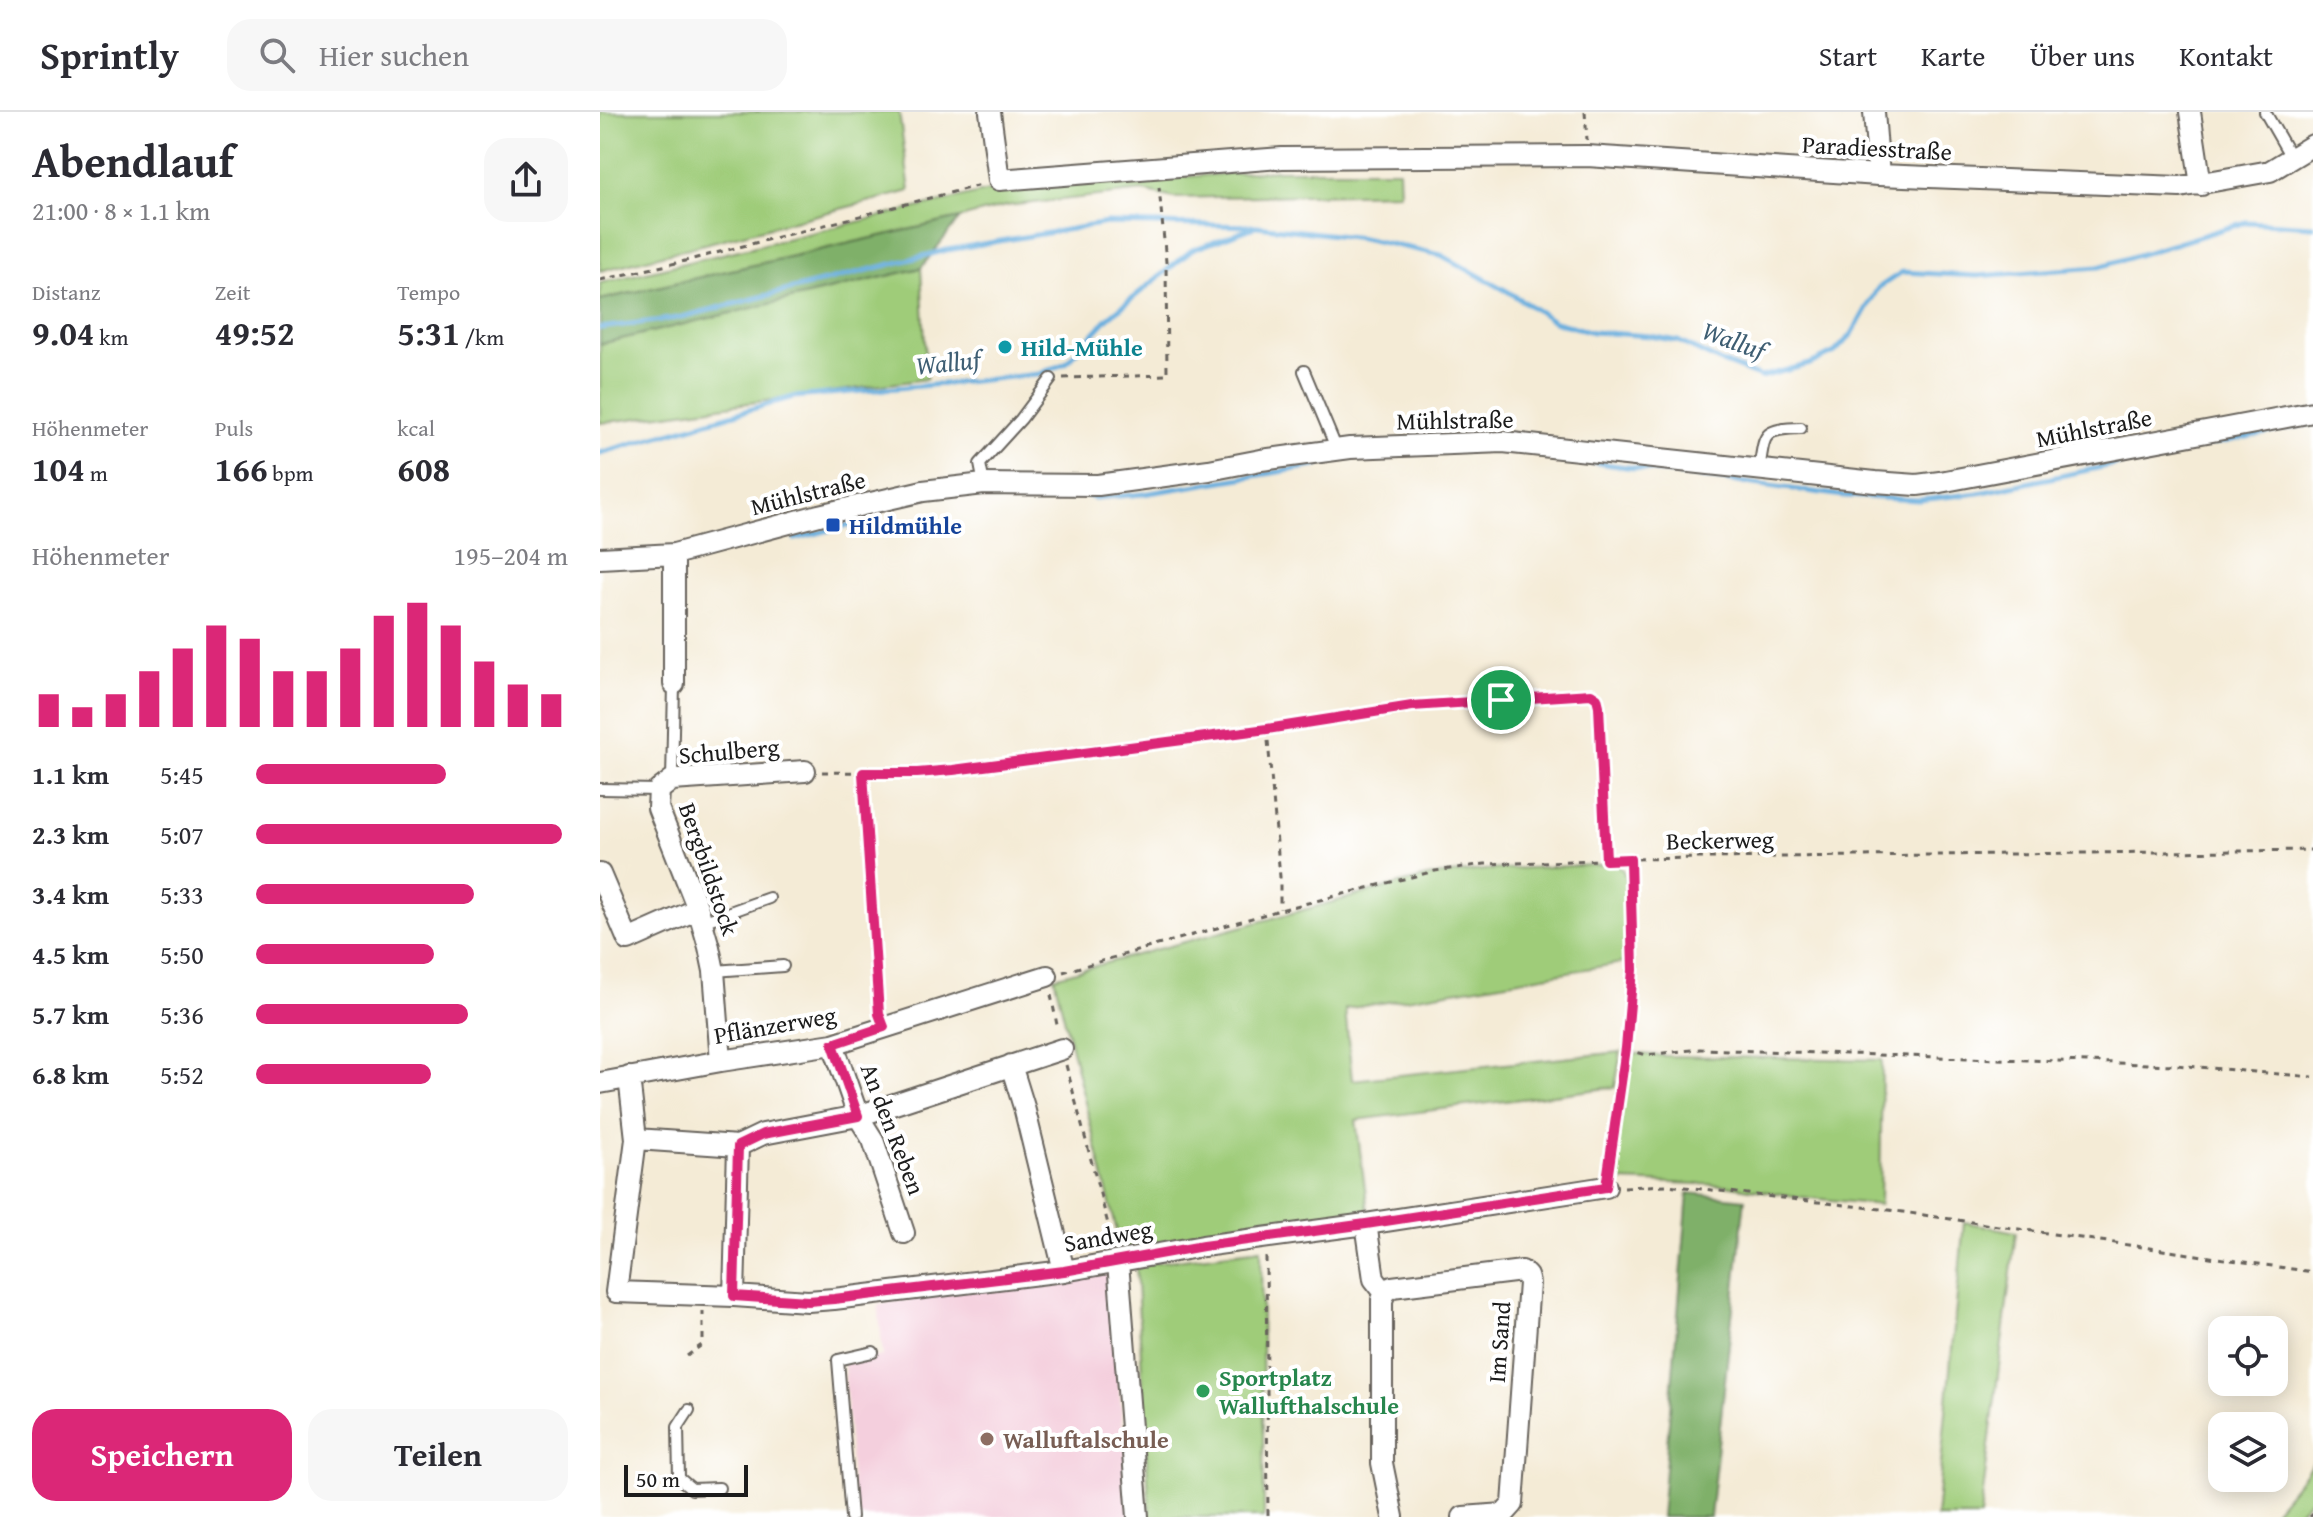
<!DOCTYPE html>
<html lang="de">
<meta charset="utf-8">
<style>
body{margin:0;font-family:"Gentium Book Plus",serif;background:#f7f7f7;color:#2b2b33;height:100vh;display:flex;flex-direction:column;font-size:30px;white-space:nowrap}
*{box-sizing:border-box;margin:0}
p{font-size:26px;color:#7c7c81}
.icon{flex:none;width:44px;height:44px;fill:none;stroke:currentColor;stroke-width:2;stroke-linecap:round;stroke-linejoin:round}
.map{position:relative;flex:1;overflow:hidden}
.side{display:flex;flex-direction:column;background:#fff;width:600px}
.side>*{flex:none}
.controls{position:absolute;left:1608px;top:1204px;display:grid;gap:16px}
.controls a{display:grid;place-items:center;width:80px;height:80px;border-radius:16px;background:#fff;box-shadow:0 4px 20px #0003;font-size:40px}
.scale{position:absolute;left:24px;bottom:20px;width:124px;box-sizing:border-box;padding-left:8px;border:4px solid #1c1c1c;border-top:0;font-size:22px;line-height:28px;white-space:nowrap;color:#1c1c1c;-webkit-text-stroke:6px #fff;paint-order:stroke}
.pin{position:absolute;display:grid;place-items:center;width:68px;height:68px;color:#fff;margin:-34px;border:4px solid #fff;border-radius:50%;box-shadow:0 2px 8px #0007}
.round{display:grid;place-items:center;flex:none;width:84px;height:84px;border-radius:24px;background:#f7f7f7}
.head{display:flex;align-items:center;justify-content:space-between;height:136px;padding:0 32px}
h1{font-size:44px;font-weight:600;line-height:60px}
.metrics{display:grid;grid-template-columns:repeat(3,1fr);gap:12px;height:136px;padding:8px 32px}
.metrics div{display:grid;align-content:center}
.metrics b{font-size:34px;font-weight:600}
.metrics small{font-size:22px;font-weight:400}
.metrics p{font-size:22px}
.chart{height:224px;padding:16px 32px}
.chart p{display:flex;justify-content:space-between}
.chart svg{width:100%;height:144px;margin-top:8px;stroke:#db2777;stroke-width:6}
.action{display:flex;gap:16px;margin-top:auto;padding:16px 32px}
.action a{flex:1;height:92px;border-radius:24px;background:#db2777;color:#fff;font-size:32px;font-weight:600;line-height:92px;text-align:center}
.action a+a{background:#f7f7f7;color:#2b2b33}
ul{padding:0 32px;list-style:none;font-size:26px}
li{display:grid;grid-template-columns:128px 96px 1fr;align-items:center;height:60px}
li i{height:20px;border-radius:10px;background:#db2777}
header{display:flex;align-items:center;gap:48px;box-sizing:border-box;height:112px;padding:0 40px;background:#fff;border-bottom:2px solid #e1e1e2}
header strong{font-size:38px}
nav{display:flex;gap:44px;margin-inline-start:auto;font-size:28px}
.search{width:560px;height:72px;background:#f7f7f7;display:flex;align-items:center;gap:20px;box-sizing:border-box;padding:0 28px;border-radius:24px;color:#7c7c81;font-size:30px}
main{display:flex;flex:1;min-height:0}
.map>svg:first-child{display:block}
</style>
<header>
<strong>Sprintly</strong>
<div class="search"><svg class="icon" aria-label="search" viewBox="0 0 24 24"><circle cx="10" cy="10" r="6"/><path d="M15 15l6 6"/></svg>Hier suchen</div>
<nav><a>Start</a><a>Karte</a><a>Über uns</a><a>Kontakt</a></nav>
</header>
<main>
<section class="side">
<div class="head"><div><h1>Abendlauf</h1><p>21:00 · 8 × 1.1 km</p></div><a class="round"><svg class="icon" aria-label="share" viewBox="0 0 24 24"><path d="M12 15V3M7 8l5-5 5 5M5 13v7h14v-7"/></svg></a></div>
<div class="metrics">
<div><p>Distanz</p><b>9.04<small> km</small></b></div>
<div><p>Zeit</p><b>49:52</b></div>
<div><p>Tempo</p><b>5:31<small> /km</small></b></div>
</div>
<div class="metrics">
<div><p>Höhenmeter</p><b>104<small> m</small></b></div>
<div><p>Puls</p><b>166<small> bpm</small></b></div>
<div><p>kcal</p><b>608</b></div>
</div>
<div class="chart"><p><span>Höhenmeter</span>195–204 m</p>
<svg viewBox="0 0 160 44" preserveAspectRatio="none"><path d="M5 44V34M15 44V38M25 44V34M35 44V27M45 44V20M55 44V13M65 44V17M75 44V27M85 44V27M95 44V20M105 44V10M115 44V6M125 44V13M135 44V24M145 44V31M155 44V34"/></svg>
</div>
<ul>
<li><b>1.1 km</b>5:45<i style="width:61%"></i></li>
<li><b>2.3 km</b>5:07<i style="width:98%"></i></li>
<li><b>3.4 km</b>5:33<i style="width:70%"></i></li>
<li><b>4.5 km</b>5:50<i style="width:57%"></i></li>
<li><b>5.7 km</b>5:36<i style="width:68%"></i></li>
<li><b>6.8 km</b>5:52<i style="width:56%"></i></li>
</ul>
<div class="action"><a>Speichern</a><a>Teilen</a></div>
</section>
<div class="map">
<svg width="1713" height="1405" viewBox="0 0 1713 1405">
<rect width="100%" height="100%" fill="#fff"/>
<filter id="ink" filterUnits="userSpaceOnUse"><feTurbulence type="fractalNoise" baseFrequency=".0125" numOctaves="2"/><feDisplacementMap in="SourceGraphic" scale="16" xChannelSelector="R" yChannelSelector="G"/><feConvolveMatrix kernelMatrix="1 2 1 2 8 2 1 2 1" color-interpolation-filters="sRGB"/></filter>
<filter id="wash" filterUnits="userSpaceOnUse"><feTurbulence type="fractalNoise" baseFrequency=".006" numOctaves="4" result="noise"/><feDisplacementMap in="SourceGraphic" scale="32" xChannelSelector="R" yChannelSelector="G"/><feGaussianBlur stdDeviation="1.8" result="paint"/><feColorMatrix in="noise" values="0 0 0 0 0 0 0 0 0 0 0 0 0 0 0 0 0 1.4 0 .05"/><feComposite in="paint" operator="in"/></filter>
<g filter="url(#wash)">
<rect width="100%" height="100%" fill="#f4ebd6"/>
<path fill="#f4cfdd" d="M507 1154 532 1405H254L244 1250 283 1244 278 1192Z"/>
<path fill="#9fcc79" stroke="#5e744a" stroke-width="2" d="M0 0H299L310 79 0 159Z
M679 58H799L800 81 574 86 543 79 406 94 360 106 0 188V171L388 79Z
M321 156 327 267 0 311V232Z
M1015 752 1022 757 1026 766 1028 850 745 897 752 968 1021 940 1015 975 756 1008 769 1107 624 1127 521 1136 454 865 826 765 884 758Z
M1029 941 1065 944 1282 948 1280 1093 1201 1085 1124 1073 1019 1069C1006 1050 1025 967 1029 941Z
M1364 1110 1416 1120 1380 1405H1336Z
M661 1137 664 1405H550L536 1153Z
M1713 1351V1384L1694 1405H1669Z"/>
<path fill="#7fb069" stroke="#4e6642" stroke-width="2" d="M360 106 321 156 0 232V188Z
M1088 1081 1145 1087 1110 1405H1061Z"/>
<g fill="none" stroke-linecap="round" stroke-linejoin="round">
<path stroke="#67aede" stroke-width="5" d="M0 216 78 206 347 138 507 111 657 114 762 126 841 143 907 179 955 210 993 220 1050 224 1078 229 1119 249 1161 265 1210 252 1235 240 1252 222 1278 176 1302 160 1377 164 1499 155 1646 110 1713 114
M0 341 193 285 355 271 439 262 466 251 508 206 592 138 652 116
M967 347 1244 384 1319 388 1379 381 1713 311
M481 382 495 386 543 382 715 354 725 348
M195 427 252 412 261 404 280 399"/>
</g>
</g>
<g filter="url(#ink)">
<g fill="none" stroke-linecap="round" stroke-linejoin="round">
<defs>
<path id="service" d="M1665 0 1692 47
M704 259 737 338
M1159 358C1165 322 1161 317 1201 316
M384 372 380 352 421 307 451 267
M72 668 74 572
M0 677 59 678
M102 810 169 786
M114 859 183 854
M89 1298 78 1315 79 1366 92 1377 119 1376
M251 1405 238 1248 273 1240"/>
<path id="minor" d="M390 0 399 68 682 46 987 44 1279 63 1580 75 1670 59 1713 33
M1274 0 1279 63
M1590 0 1601 73
M74 442V572
M0 446 74 442 219 403 323 379 384 372 498 373 609 358 661 348 750 336 903 330 1275 370 1317 373 1340 370 1713 300
M0 762 28 828 98 797
M233 932 258 1004 273 1028 304 1121
M121 949 114 859 109 835 98 797 58 696 59 678 72 668 205 659
M411 953 424 995 464 1159
M29 965 36 1027 16 1180 134 1184 208 1189 234 1187 464 1159 603 1134 766 1112 1006 1075
M0 971 121 949 233 932 447 864
M36 1027 138 1034
M767 1118 774 1167 785 1181
M518 1150 538 1405
M134 1184 138 1034 163 1022 258 1004 462 937
M793 1405 782 1351V1188L785 1181 792 1175 922 1159 927 1164 929 1171 913 1392 904 1402 863 1405"/>
</defs>
<use href="#service" stroke="#68645d" stroke-width="14"/>
<use href="#minor" stroke="#68645d" stroke-width="24"/>
<path stroke="#68645d" stroke-width="3" stroke-dasharray="6 6" stroke-linecap="butt" d="M985 0 987 28
M0 168 81 150 384 72
M463 266 567 263 566 150 559 75
M667 617 680 765V797
M222 660 317 661 353 658 667 617 812 594 991 582 997 586 999 594 1006 748
M263 661 279 900
M463 860 680 798 835 759 885 752 1030 747 1713 738
M451 883 458 918
M1027 937 1046 943 1100 937 1576 953 1713 965
M466 953 513 1131
M1008 1057 1026 936 1033 858 1030 747
M1024 1075 1067 1073 1289 1098 1713 1160
M666 1145 668 1405
M87 1244 103 1232V1199
M1710 1405 1713 1402"/>
<use href="#service" stroke="#fff" stroke-width="10"/>
<use href="#minor" stroke="#fff" stroke-width="20"/>
</g>
</g>
<g fill="none" stroke-linecap="round" stroke-linejoin="round" filter="url(#ink)">
<defs>
<path id="route" d="M991 582 997 586 999 594 1006 748 1030 747 1033 858 1026 936 1006 1075 766 1112 603 1134 464 1159 234 1187 208 1189 134 1184 138 1034 163 1022 258 1004 233 932 284 915 279 902 263 661H317L353 658 667 617 812 594Z"/>
</defs>
<use href="#route" stroke="#fff" stroke-width="16"/>
<use href="#route" stroke="#db2777" stroke-width="10"/>
</g>
<circle fill="#0f9aa8" stroke="#fff" stroke-width="3" cx="405" cy="235" r="8"/>
<rect fill="#1a4fb4" stroke="#fff" stroke-width="3" x="225" y="405" width="16" height="16" rx="4"/>
<circle fill="#2e9e5b" stroke="#fff" stroke-width="3" cx="603" cy="1279" r="8"/>
<circle fill="#8d6e63" stroke="#fff" stroke-width="3" cx="387" cy="1327" r="8"/>
<g text-anchor="middle" dominant-baseline="central" stroke-width="8" stroke-linejoin="round" paint-order="stroke">
<g font-size="24" fill="#1c1c1c" stroke="#fff">
<text transform="translate(1277 36) rotate(3)">Paradiesstraße</text>
<text transform="translate(855 308) rotate(-1)">Mühlstraße</text>
<text transform="translate(1494 316) rotate(-11)">Mühlstraße</text>
<text transform="translate(208 381) rotate(-14)">Mühlstraße</text>
<text transform="translate(129 639) rotate(-5)">Schulberg</text>
<text transform="translate(1120 728) rotate(-1)">Beckerweg</text>
<text transform="translate(109 757) rotate(71)">Bergbildstock</text>
<text transform="translate(175 913) rotate(-10)">Pflänzerweg</text>
<text transform="translate(293 1017) rotate(69)">An den Reben</text>
<text transform="translate(508 1124) rotate(-10)">Sandweg</text>
<text transform="translate(899 1230) rotate(-86)">Im Sand</text>
</g>
<g font-size="24" font-weight="bold" fill="#0d838f" stroke="#fff" text-anchor="start">
<text x="421" y="235">Hild-Mühle</text>
</g>
<g font-size="24" font-weight="bold" fill="#164399" stroke="#fff" text-anchor="start">
<text x="249" y="413">Hildmühle</text>
</g>
<g font-size="24" font-weight="bold" fill="#27864d" stroke="#fff" text-anchor="start">
<text x="619" y="1265">Sportplatz<tspan x="619" dy="28">Wallufthalschule</tspan></text>
</g>
<g font-size="24" font-weight="bold" fill="#785e54" stroke="#fff" text-anchor="start">
<text x="403" y="1327">Walluftalschule</text>
</g>
<g font-size="26" font-style="italic" fill="#3e5e73" stroke="#fff">
<text transform="translate(1134 228) rotate(20)">Walluf</text>
<text transform="translate(348 250) rotate(-6)">Walluf</text>
</g>
</g>
</svg>
<div class="controls">
<a><svg class="icon" aria-label="locate" viewBox="0 0 24 24"><circle cx="12" cy="12" r="6"/><path d="M12 2v4M12 18v4M2 12h4M18 12h4"/></svg></a>
<a><svg class="icon" aria-label="layers" viewBox="0 0 24 24"><path d="M12 4l9 5-9 5-9-5zM3 14l9 5 9-5"/></svg></a>
</div>
<div class="scale">50 m</div>
<div class="pin" style="left:901px;top:588px;background:#1e9e55"><svg class="icon" aria-label="arrive" viewBox="0 0 24 24"><path d="M6 21V4h12l-3 4 3 4H6"/></svg></div>
</div>
</main>
